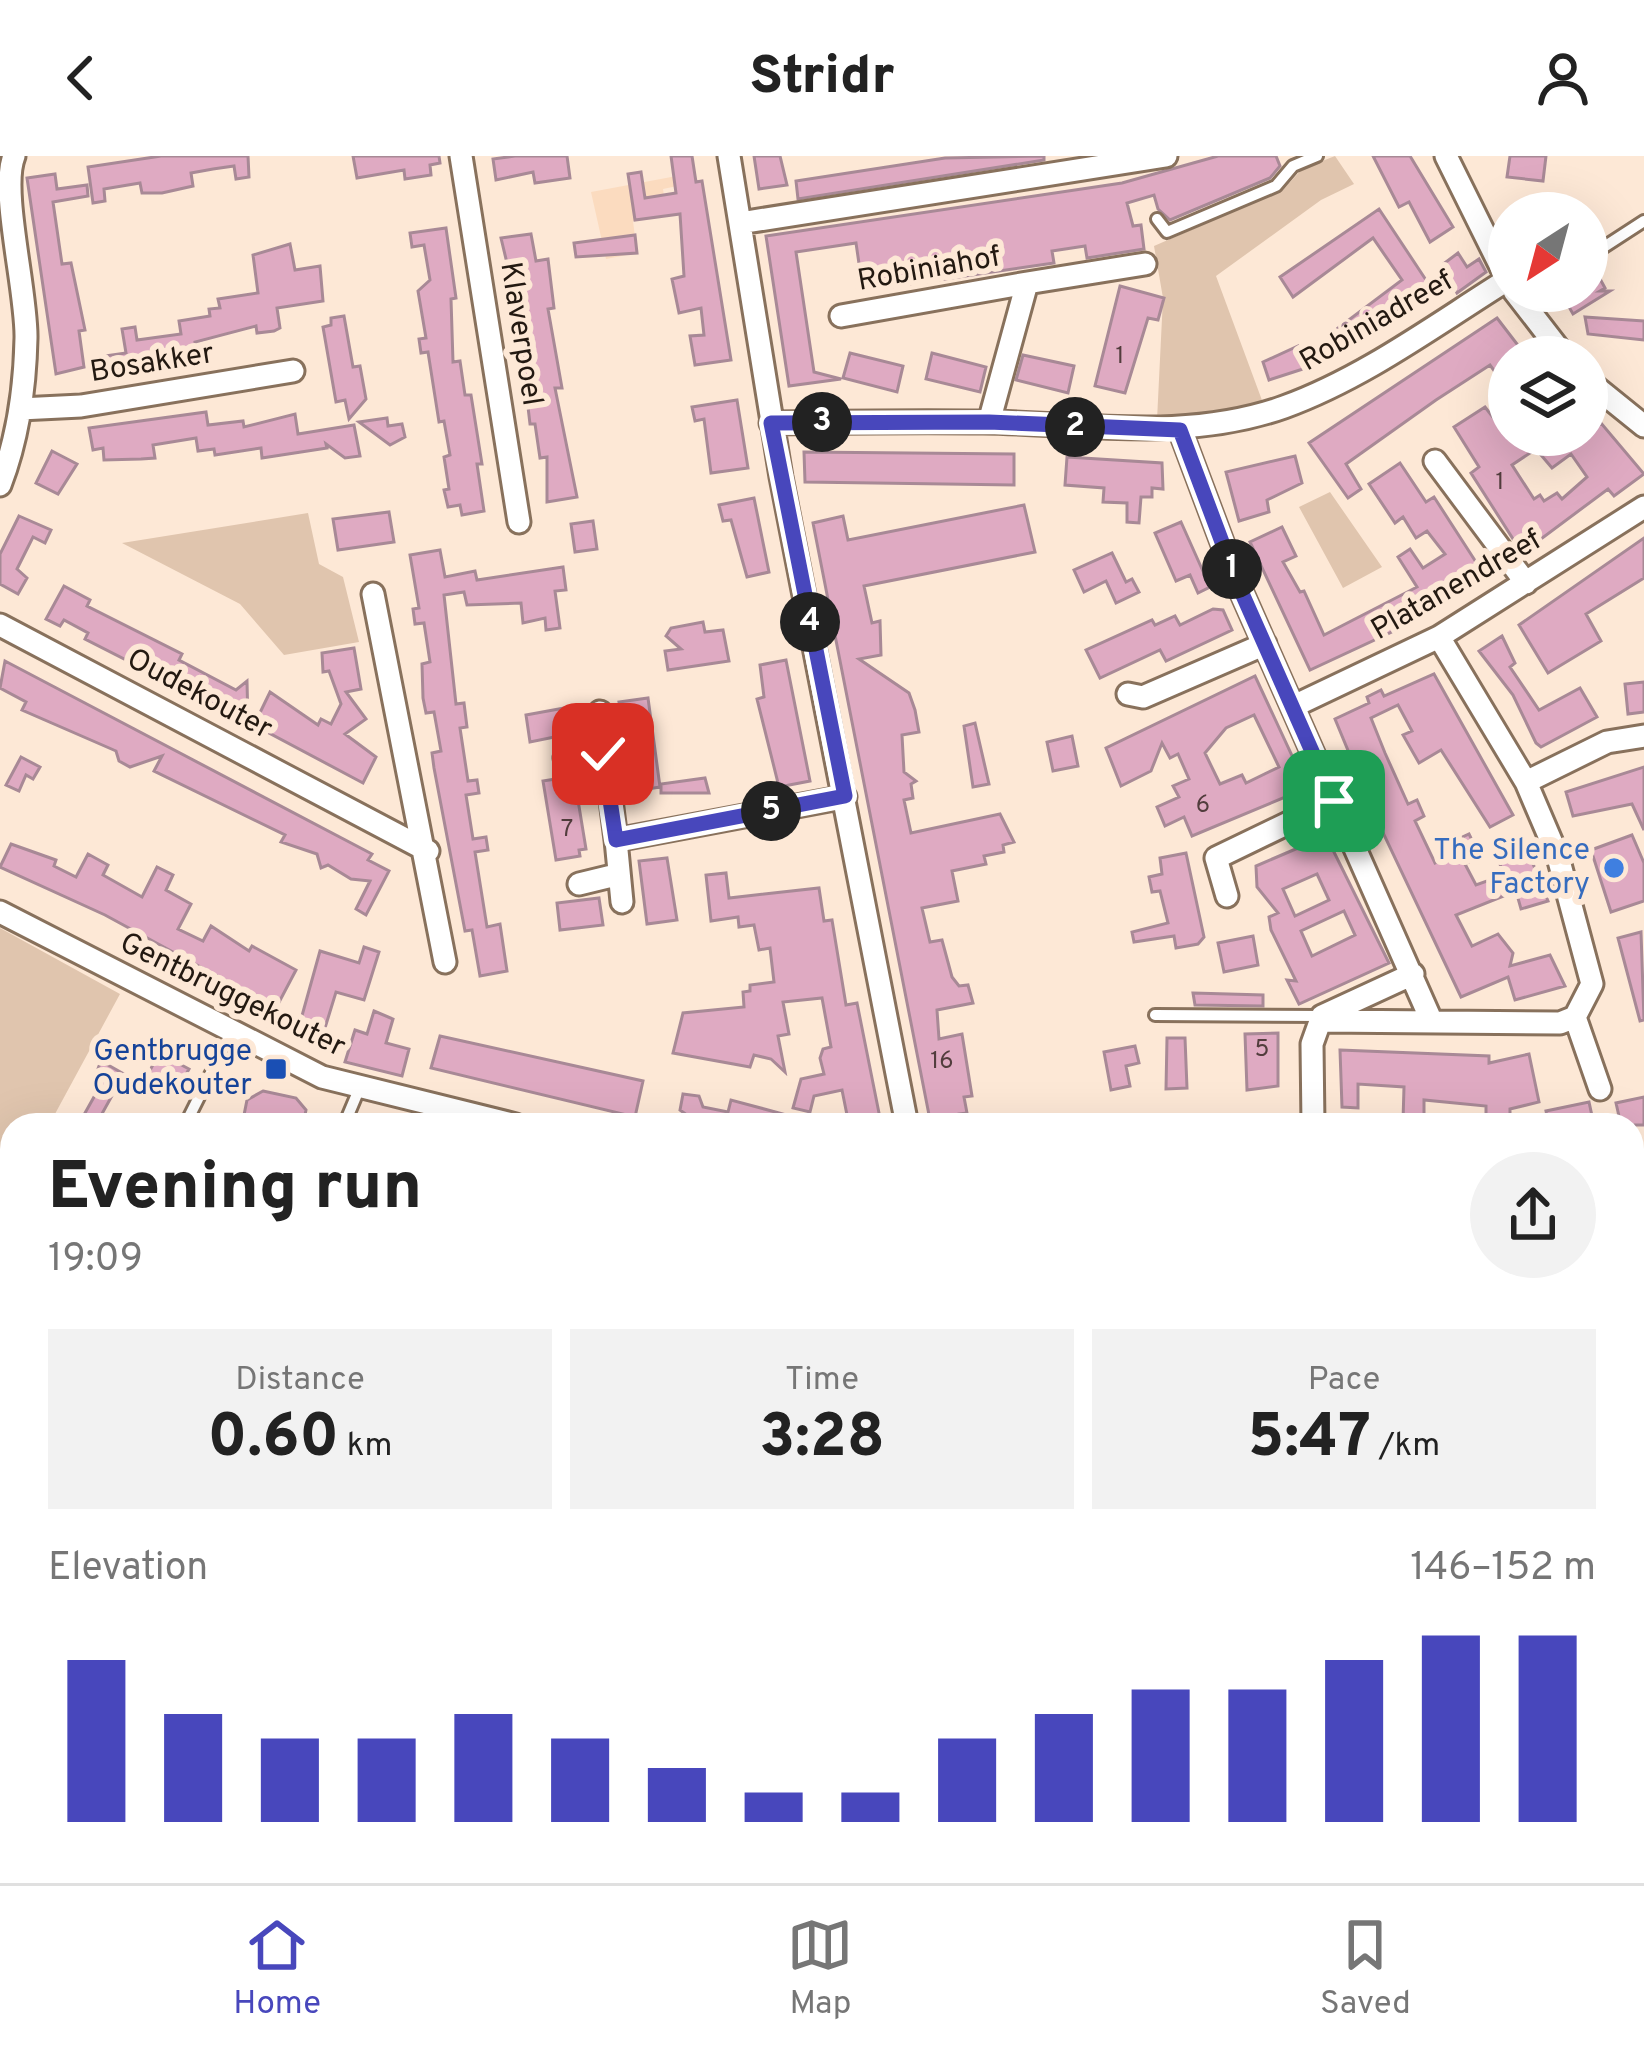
<!DOCTYPE html>
<meta charset="utf-8">
<style>
body{margin:0;font-family:Overpass,sans-serif;background:#f2f2f2;color:#222;height:100vh;display:flex;flex-direction:column;font-size:45px;white-space:nowrap}
*{box-sizing:border-box;margin:0}
p{font-size:39px;color:#767676}
.icon{flex:none;width:66px;height:66px;fill:none;stroke:currentColor;stroke-width:2;stroke-linecap:round;stroke-linejoin:round}
.map{position:relative;flex:1;overflow:hidden}
.sheet{position:absolute;left:0px;top:957px;width:1644px;height:771px;display:flex;flex-direction:column;background:#fff;border-radius:36px 36px 0 0;box-shadow:0 12px 48px #0002}
.sheet>*{flex:none}
.needle{width:78px;rotate:216deg}
.buttons{position:absolute;left:1488px;top:36px;display:grid;gap:24px}
.buttons a{display:grid;place-items:center;width:120px;height:120px;border-radius:50%;background:#fff;box-shadow:0 12px 48px #0002;font-size:60px}
.pin{position:absolute;display:grid;place-items:center;width:102px;height:102px;color:#fff;margin:-51px;border-radius:24px;box-shadow:0 6px 18px #0006}
.km{position:absolute;width:60px;height:60px;margin:-30px;border-radius:50%;background:#222;color:#fff;font-size:33px;line-height:60px;text-align:center}
.round{display:grid;place-items:center;flex:none;width:126px;height:126px;border-radius:63px;background:#f2f2f2}
.head{display:flex;align-items:center;justify-content:space-between;height:204px;padding:0 48px}
h1{font-size:66px;font-weight:800;line-height:90px}
.stats{display:grid;grid-template-columns:repeat(3,1fr);gap:18px;height:204px;padding:12px 48px}
.stats div{display:grid;align-content:center;border-radius:0px;background:#f2f2f2;text-align:center}
.stats b{font-size:60px;font-weight:800}
.stats small{font-size:33px;font-weight:400}
.stats p{font-size:33px}
.chart{height:336px;padding:24px 48px}
.chart p{display:flex;justify-content:space-between}
.chart svg{width:100%;height:216px;margin-top:12px;stroke:#4847bc;stroke-width:6}
header{display:flex;justify-content:space-between;align-items:center;height:156px;padding:0 48px;background:#fff;font-size:54px;font-weight:800}
.tab-bar{display:flex;justify-content:space-around;align-items:center;height:168px;border-top:3px solid #e0e0e0;background:#fff;font-size:33px;color:#767676}
.tab-bar a{display:grid;justify-items:center;gap:6px}
.tab-bar .active{color:#4847bc}
.map>svg:first-child{display:block}
</style>
<header><svg class="icon" aria-label="back" viewBox="0 0 24 24"><path d="M15 5l-7 7 7 7"/></svg>Stridr<svg class="icon" aria-label="person" viewBox="0 0 24 24"><circle cx="12" cy="8" r="4"/><path d="M4 21q1-7 8-7t8 7"/></svg></header>
<div class="map">
<svg width="1644" height="1727" viewBox="0 0 1644 1727">
<rect width="100%" height="100%" fill="#fde8d6"/>
<path fill="#fbdbbf" d="M682 19V29L663 33 667 60 633 65 637 97 606 103 591 36Z
M1634 1596 1644 1602V1713L1632 1709Z"/>
<path fill="#e0c5ae" d="M1335 0 1354 28 1321 44 1216 120 1263 247 1157 264 1163 142 1154 90 1283 34 1302 13Z
M1330 336 1382 411 1343 432 1299 351Z
M308 357 319 408 343 421 359 486 284 499 240 448 122 387Z
M0 772 120 838 49 969H12V1035L0 1057Z
M1632 1128 1644 1129V1602L1635 1597 1632 1608Z
M0 1160 12 1165V1247L0 1239Z
M0 1288 12 1296V1427L0 1422Z
M711 1716H867L931 1727H761Z
M1108 1716H1450L1509 1727H1165Z"/>
<path fill="#77bcc2" d="M867 1716H1108L1165 1727H931Z"/>
<path fill="#dfaac2" stroke="#a88996" stroke-width="3" fill-rule="evenodd" d="M161 0H248L249 21 236 23 234 10 213 13 191 17 193 30 162 37H142L140 27 104 33 105 45 93 47 88 11Z
M353 0H439L440 7 430 9 431 19 405 23 404 14 357 22Z
M515 0H567L570 22 535 27 533 16 496 24 493 3Z
M671 0H692L696 26 702 25 731 204 695 209 690 180 704 179 701 152 679 157 672 123 684 120 680 58 635 64 628 18 641 16 645 42 676 37Z
M754 0H780L787 29 759 33Z
M1044 0V4L798 43 796 25 945 2Z
M1218 0H1276L1280 10 1270 22 1170 64 1158 53 1154 39 1127 47 1133 70 1141 69 1144 93 1087 102 1085 90 1052 95 1054 107 863 135 856 87 796 96 814 216 841 223 789 230 766 80 1122 27Z
M1373 0H1410L1453 71 1430 86 1409 46 1399 51Z
M1510 0H1546L1543 25 1507 21Z
M55 18 57 33 87 29 88 40 53 46 62 108 71 107 85 174 79 175 84 211 56 218 27 22Z
M1379 53 1430 130 1391 158 1396 164 1378 177 1374 170 1347 184 1338 172 1402 124 1373 82 1293 141 1280 121Z
M446 72 456 142 451 143 453 206 460 205 465 239H471L482 308H477L484 355 462 359 460 349 448 351 444 334 449 333 444 301 450 299 444 265 439 266 428 196 421 197 419 183 426 182 418 135 430 124 424 89 412 91 410 77Z
M531 78 536 105 548 103 554 152 548 153 562 232H555L577 341 547 346V301L540 302 535 268H530L528 251 535 250 521 207 526 206 520 172 527 171 523 144 516 145 501 82Z
M635 79 637 97 576 101 574 87Z
M290 88 295 114 320 110 323 145 277 152 280 172 274 175 257 177 256 170 195 186 197 199 107 213 105 200 126 197 122 173 135 171 137 184 181 178 179 165 210 160 209 153 220 152 218 143 258 137 253 99Z
M1458 97 1467 111 1479 103 1486 116 1457 137 1442 109Z
M1593 110 1605 132 1600 135H1610L1573 158 1560 135H1587V112Z
M1120 130 1164 142 1158 164 1148 162 1125 237 1095 230Z
M344 160 353 211 360 210 366 243 349 263 345 244 336 246 323 171 331 169V162Z
M1585 161 1644 165V184L1588 178Z
M1497 162 1527 201H1509V235L1490 209 1436 244 1346 308 1361 333 1348 342 1309 287Z
M1298 190 1306 212 1269 224 1263 206Z
M850 197 903 210 897 236 843 222Z
M932 197 986 211 980 236 926 223Z
M1023 199 1074 210 1068 237 1016 224Z
M737 244 748 312 711 317 704 263 695 265 692 251Z
M1485 251 1509 282 1587 279 1601 267 1644 318 1614 340 1608 333 1522 397 1471 317 1479 311 1454 271ZM1536 293 1552 312 1571 298 1587 321 1562 343 1557 337 1544 345 1540 339 1534 343 1512 309Z
M206 256 208 269 243 265 244 271 295 258 298 278 354 269 360 300 345 302 326 288 327 292 262 302 261 292 215 299 214 293 198 295 196 282 153 289 155 302 141 303 104 304 103 292 93 294 89 272Z
M387 262 388 270 402 268 405 281 390 289 359 266Z
M52 295 77 308 58 338 36 327Z
M804 296 1014 298V329L805 326Z
M1295 300 1302 327 1267 344 1269 356 1239 365 1226 316Z
M1067 301 1162 307 1163 333 1152 332V341H1141L1139 367 1127 366V347L1103 346 1104 332 1065 329Z
M1400 307 1426 346 1434 341 1485 420 1433 453 1428 445 1406 457 1411 467 1310 514 1250 386 1282 371 1296 400 1283 406 1300 436 1304 435 1324 479 1417 431 1398 401 1410 393 1423 412 1445 398 1427 375 1416 382 1403 361 1395 367 1369 328Z
M754 342 769 416 747 421 731 364 723 365 719 349Z
M1024 349 1035 396 864 430 872 467 880 465 881 499 859 503 909 537 915 554 919 576 902 579 904 616 916 625 911 628 913 642 904 644 911 677 1000 658 1014 686 1003 689 1004 696 984 700 986 708 952 715 958 745 922 752 930 786 942 784 952 821 959 830 968 829 973 847 937 854 939 883 962 878 972 940 964 941 967 957 959 958 960 969H931L813 367 843 360 848 384Z
M389 356 394 386 338 394 333 363Z
M19 360 51 374 45 387 33 381 17 413 27 422 18 438 0 428V398Z
M593 365 597 393 575 396 571 368Z
M1181 366 1210 431 1198 437 1190 419 1176 425 1155 377Z
M1644 382V422L1586 458 1601 485 1548 517 1519 469Z
M440 394 445 421 475 415 477 424 563 411 566 434 555 435 560 472 546 474 545 462 523 467 521 447 467 449 464 436 444 439 456 548 464 547 467 571 460 572 468 625 477 624 479 637 466 639 473 683 486 681 488 694 475 696 487 771 500 768 507 815 480 820 472 774 465 775 434 612 432 597 441 595 434 556 426 557 423 542 422 508 430 506 424 467 415 468 413 453 419 452 410 399Z
M1112 397 1126 426 1132 423 1139 436 1116 447 1106 425 1084 436 1074 414Z
M64 430 90 444 87 450 182 498 179 504 236 534 247 525 248 566 85 483 88 477 64 464 60 470 46 463Z
M1213 453 1223 454 1232 474 1166 505 1160 494 1100 522 1086 494 1152 464 1155 469 1175 460 1180 469Z
M703 466 705 476 723 474 729 505 668 514 665 495 681 493 666 480 671 472Z
M1502 480 1515 507 1510 511 1539 554 1580 532 1597 561 1541 591 1536 587 1513 539 1479 495Z
M354 492 361 533 346 536 366 563 345 578 376 601 363 627 254 569 270 536 318 569 321 563 331 568 341 548 329 515 323 516 322 497Z
M786 504 810 625 779 631 757 543 764 541 760 509Z
M5 505 372 698 368 704 389 715 366 759 356 753 370 725 351 723 328 709 321 712 317 698 281 686 285 679 154 615 162 600 130 611 119 605 116 595 22 554 26 546 0 532Z
M1434 518 1513 659 1490 671 1441 594 1419 607 1403 579 1412 575 1398 549 1371 562 1385 597 1408 648 1417 644 1424 660 1415 665 1435 707 1459 696 1454 685 1469 678 1480 700 1465 708 1476 729 1504 719 1498 703 1527 693 1548 745 1521 753 1516 735 1456 759 1472 790 1498 778 1513 797 1510 810 1550 799 1565 830 1515 844 1508 821 1461 841 1376 662 1335 563 1369 547 1367 541 1381 534 1384 540Z
M1255 520 1307 632 1192 680 1184 661 1165 670 1157 651 1179 641 1173 630 1189 623 1178 598 1170 602 1162 587 1151 615 1121 630 1106 592ZM1254 559 1279 611 1246 627 1242 619 1220 628 1205 597 1226 572Z
M1644 526V556L1628 558 1625 528Z
M648 542 660 631 635 635 619 546Z
M575 550 579 576 530 586 526 559Z
M975 567 989 628 973 631 964 570Z
M1072 580 1078 610 1053 615 1047 586Z
M21 601 40 611 33 623 26 619 19 635 6 629Z
M1644 611V674L1632 648 1573 660 1566 636Z
M568 621 569 628 575 626 586 693 579 694 580 700 556 704 543 625Z
M705 622 709 637H661V628Z
M1632 679 1644 707V745L1611 756 1591 694Z
M1326 680 1389 807 1299 848 1287 824 1296 825 1271 774 1269 761 1278 757 1257 731 1256 710ZM1317 718 1329 744 1295 760 1283 733ZM1344 755 1355 779 1312 800 1301 775Z
M11 688 56 704 54 710 76 721 88 698 108 709 103 719 142 741 157 711 173 719 166 734 191 748 178 773 203 785 211 770 249 795 252 790 296 814 276 852 105 759 0 711Z
M1186 697 1204 781 1198 788 1176 792 1174 780 1134 786 1132 776 1168 767 1160 735 1152 736 1149 721 1162 718 1160 702Z
M667 702 677 764 647 768 639 705Z
M726 717 729 742 819 732 824 765 832 764 846 849 857 847 880 962 849 969 842 934 814 940 810 956 793 952 801 923 824 918 820 902 823 893 831 891 822 842 783 846 789 878 778 880 785 916 771 903 754 899 750 911 673 897 683 857 744 851 743 836 750 835V829L774 826 770 792 759 794 754 769 739 771 738 761 711 765 706 719Z
M599 742 603 769 560 774 557 747Z
M1641 776 1644 864 1640 865 1618 782Z
M1253 780 1258 809 1224 816 1218 787Z
M364 791 379 796 364 844 336 836 321 885 298 874 320 795 359 807Z
M1193 837 1263 839V850L1195 849Z
M374 855 393 863 386 887 409 893 402 920 345 906 355 874 367 878Z
M1278 877V930L1247 934 1245 878Z
M440 880 643 925 635 961 431 912Z
M1167 882H1185L1187 932 1166 933Z
M1135 890 1139 907 1126 910 1130 930 1111 934 1104 896Z
M1340 894 1489 900V907L1529 898 1539 946 1510 953V965L1486 964V950L1424 944V965H1403L1404 931 1358 928V952L1342 951Z
M159 897 189 913 173 941 145 924Z
M101 905 124 918 98 965 85 957 99 932 92 928Z
M263 935 296 942 306 954 303 969H242L247 944Z
M683 938 699 940 703 951 728 956 731 944 805 964 804 969 685 966 687 959 680 954Z
M1644 941V969H1621L1616 947Z
M1589 946 1594 969H1549L1546 955Z"/>
<g fill="none" stroke-linecap="round" stroke-linejoin="round">
<defs>
<path id="service" d="M1157 63 1167 76 1276 30 1293 10 1317 0
M1587 102 1644 65
M1155 859 1322 860
M185 969 232 875
M344 969 360 931
M0 1586 12 1591
M83 1716 87 1727"/>
<path id="minor" d="M461 0 519 366
M729 0 781 321 907 969
M1446 0 1509 127
M740 67 1166 0
M1027 127 1145 108
M1514 135 1565 201
M841 160 1027 127 989 266
M1587 224 1644 270
M20 253 81 250 293 215
M771 267C842 266 912 265 983 266 1084 267 1186 286 1284 251 1364 222 1435 169 1507 124
M1180 274 1237 426 1432 866
M1435 305 1526 427
M0 329C18 282 25 232 26 182 27 136 0 34 14 0
M373 438 445 806
M0 469 428 695
M1128 538 1143 541 1265 488
M1294 550 1439 481 1644 351
M600 556 616 684 845 641
M565 602 603 599
M1526 626 1607 586 1644 580
M616 684 622 746
M579 728 616 719
M1227 740 1216 702 1334 645
M0 756 322 921 516 969
M1575 861 1600 933
M1322 865 1560 867 1575 861 1592 828 1558 701 1526 626 1439 481
M1313 969 1312 888 1322 860 1413 818
M1632 1115H1644
M655 1716 708 1727
M1526 1716 1584 1727"/>
</defs>
<use href="#service" stroke="#88715c" stroke-width="16"/>
<use href="#minor" stroke="#88715c" stroke-width="27"/>
<use href="#service" stroke="#fff" stroke-width="10"/>
<use href="#minor" stroke="#fff" stroke-width="21"/>
</g>
<g fill="none" stroke-linecap="round" stroke-linejoin="round">
<defs>
<path id="route" d="M603 598 616 684 845 640 771 267 989 266 1180 274 1237 426 1334 645"/>
</defs>
<use href="#route" stroke="#fff" stroke-width="24"/>
<use href="#route" stroke="#4847bc" stroke-width="15"/>
</g>
<circle fill="#3f7fe0" stroke="#fde8d6" stroke-width="4.5" cx="1614" cy="712" r="12"/>
<rect fill="#1a4fb4" stroke="#fde8d6" stroke-width="4.5" x="264" y="901" width="24" height="24" rx="6"/>
<g text-anchor="middle" dominant-baseline="central" stroke-width="12" stroke-linejoin="round" paint-order="stroke">
<g font-size="24" fill="#523d3d">
<text x="1120" y="201">1</text>
<text x="1500" y="327">1</text>
<text x="1203" y="650">6</text>
<text x="567" y="674">7</text>
<text x="1262" y="894">5</text>
<text x="942" y="906">16</text>
</g>
<g font-size="30" fill="#231911" stroke="#fde8d6">
<text transform="translate(929 114) rotate(-10)">Robiniahof</text>
<text transform="translate(1377 166) rotate(-30)">Robiniadreef</text>
<text transform="translate(520 178) rotate(81)">Klaverpoel</text>
<text transform="translate(152 208) rotate(-9)">Bosakker</text>
<text transform="translate(1457 430) rotate(-30)">Platanendreef</text>
<text transform="translate(199 539) rotate(28)">Oudekouter</text>
<text transform="translate(232 840) rotate(26)">Gentbruggekouter</text>
</g>
<g font-size="30" fill="#366cbe" stroke="#fde8d6" text-anchor="end">
<text x="1590" y="695">The Silence<tspan x="1590" dy="34">Factory</tspan></text>
</g>
<g font-size="30" fill="#164399" stroke="#fde8d6" text-anchor="end">
<text x="252" y="896">Gentbrugge<tspan x="252" dy="34">Oudekouter</tspan></text>
</g>
</g>
</svg>
<div class="buttons">
<a><svg class="needle" viewBox="-14 -14 28 28"><path d="M0-13l5 13h-10z" fill="#e53935"/><path d="M0 13l5-13h-10z" fill="#767676"/></svg></a>
<a><svg class="icon" aria-label="layers" viewBox="0 0 24 24"><path d="M12 4l9 5-9 5-9-5zM3 14l9 5 9-5"/></svg></a>
</div>
<div class="pin" style="left:1334px;top:645px;background:#1e9e55"><svg class="icon" aria-label="arrive" viewBox="0 0 24 24"><path d="M6 21V4h12l-3 4 3 4H6"/></svg></div>
<div class="pin" style="left:603px;top:598px;background:#d93025"><svg class="icon" aria-label="check" viewBox="0 0 24 24"><path d="M5 12l5 5 9-10"/></svg></div>
<b class="km" style="left:1232px;top:413px">1</b>
<b class="km" style="left:1075px;top:271px">2</b>
<b class="km" style="left:822px;top:266px">3</b>
<b class="km" style="left:810px;top:466px">4</b>
<b class="km" style="left:771px;top:655px">5</b>
<section class="sheet">
<div class="head"><div><h1>Evening run</h1><p>19:09</p></div><a class="round"><svg class="icon" aria-label="share" viewBox="0 0 24 24"><path d="M12 15V3M7 8l5-5 5 5M5 13v7h14v-7"/></svg></a></div>
<div class="stats">
<div><p>Distance</p><b>0.60<small> km</small></b></div>
<div><p>Time</p><b>3:28</b></div>
<div><p>Pace</p><b>5:47<small> /km</small></b></div>
</div>
<div class="chart"><p><span>Elevation</span>146–152 m</p>
<svg viewBox="0 0 160 44" preserveAspectRatio="none"><path d="M5 44V11M15 44V22M25 44V27M35 44V27M45 44V22M55 44V27M65 44V33M75 44V38M85 44V38M95 44V27M105 44V22M115 44V17M125 44V17M135 44V11M145 44V6M155 44V6"/></svg>
</div>
</section>
</div>
<nav class="tab-bar">
<a class="active"><svg class="icon" aria-label="home" viewBox="0 0 24 24"><path d="M3 11l9-7 9 7M6 9v11h12V9"/></svg>Home</a>
<a><svg class="icon" aria-label="map" viewBox="0 0 24 24"><path d="M3 6l6-2 6 2 6-2v14l-6 2-6-2-6 2zM9 4v14M15 6v14"/></svg>Map</a>
<a><svg class="icon" aria-label="saved" viewBox="0 0 24 24"><path d="M7 4h10v16l-5-4-5 4z"/></svg>Saved</a>
</nav>
